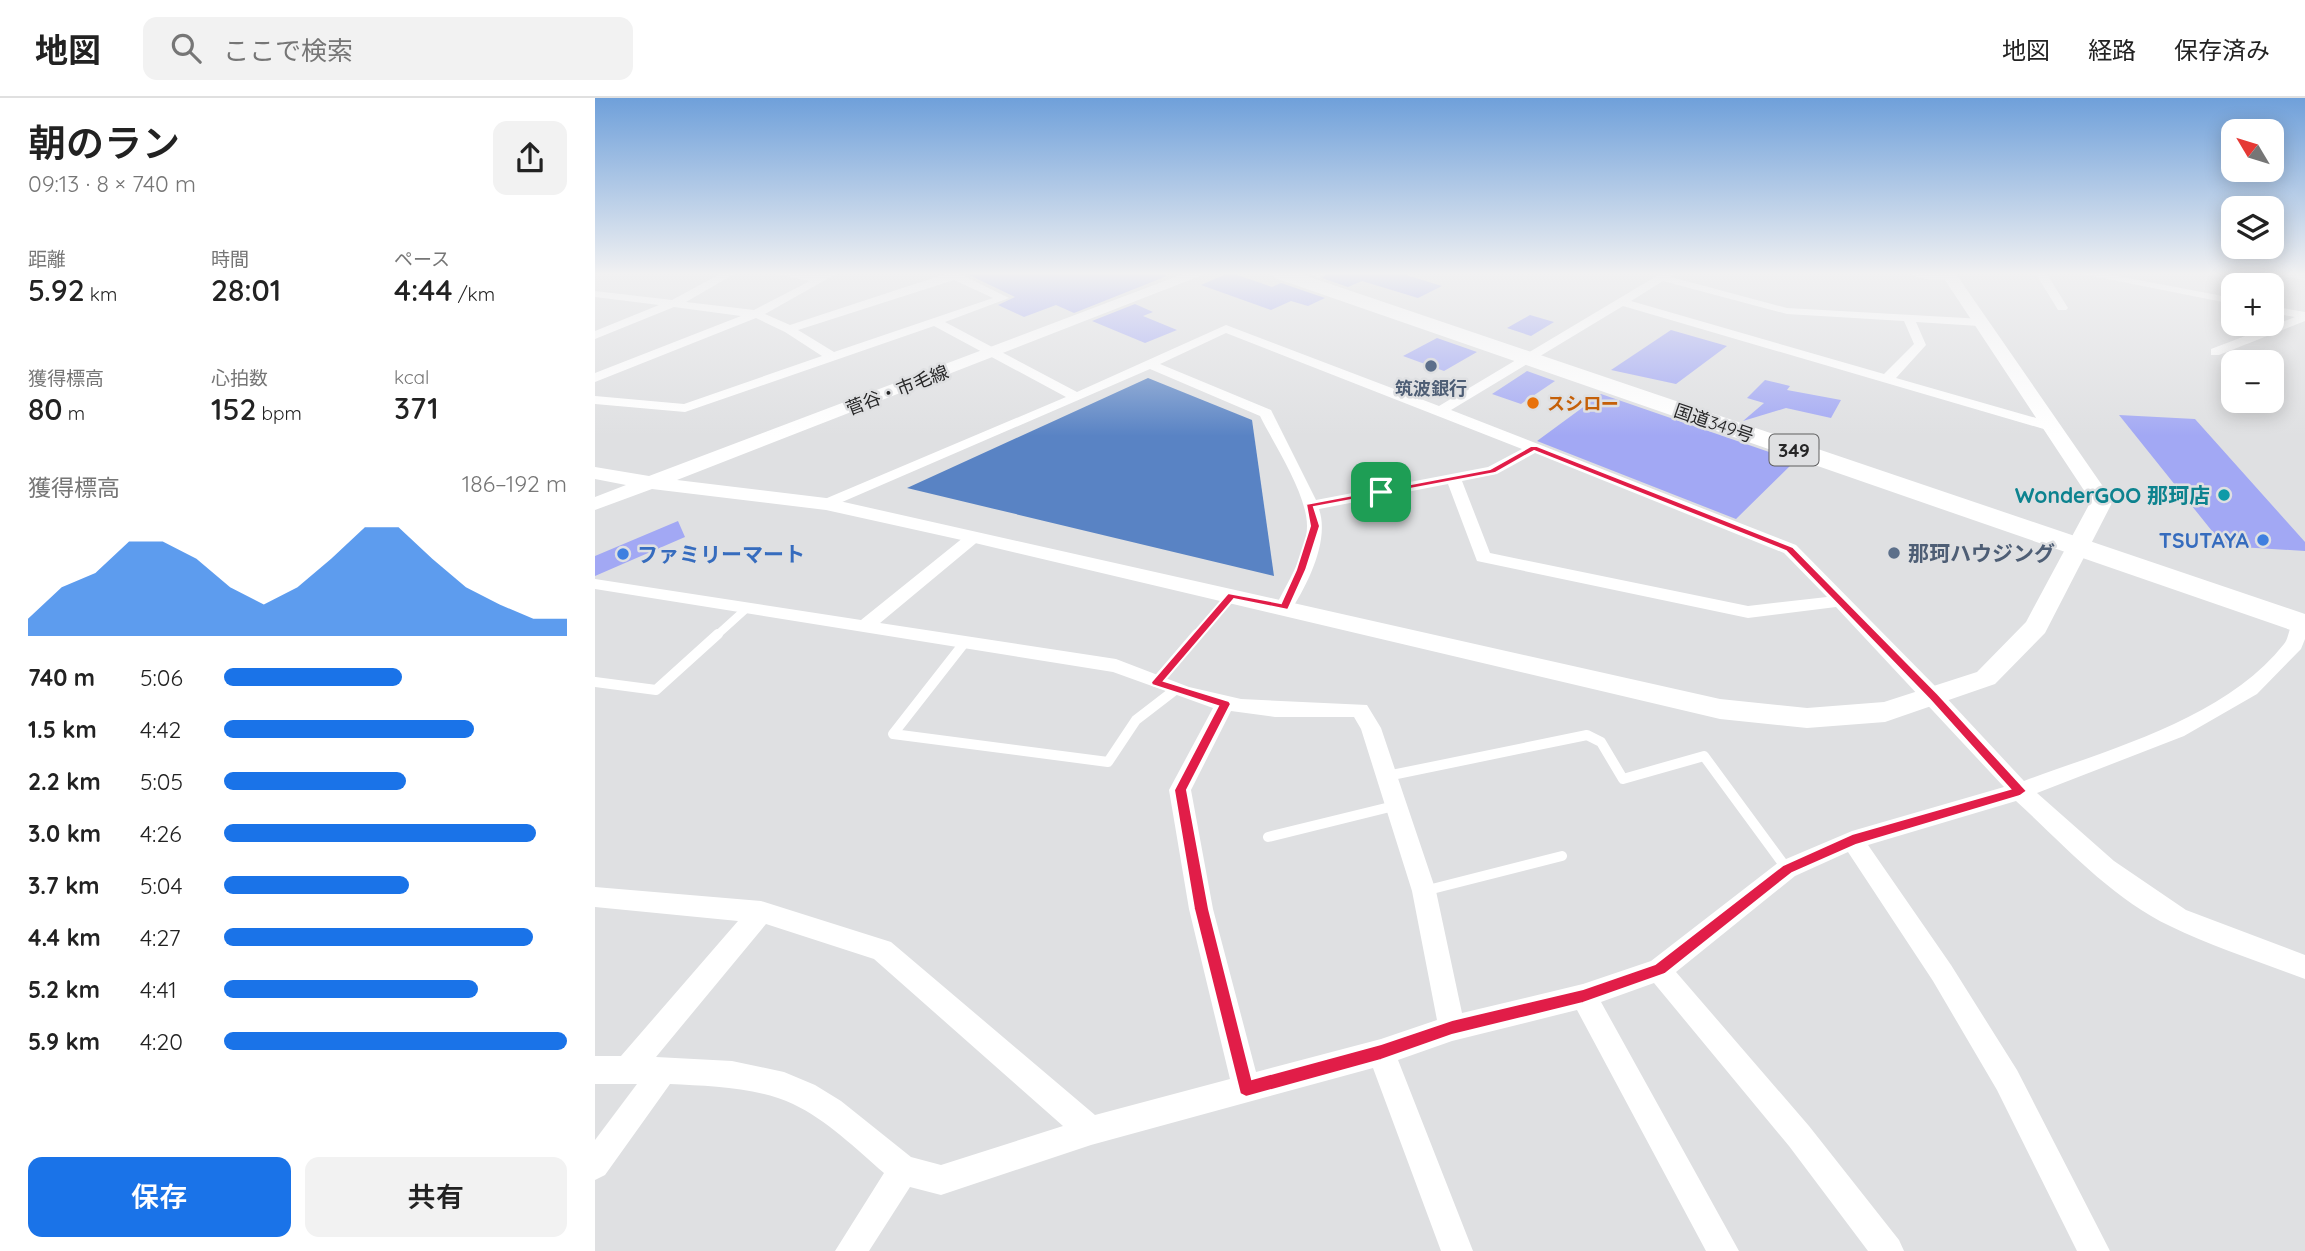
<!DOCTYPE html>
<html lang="ja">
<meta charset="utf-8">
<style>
body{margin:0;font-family:Quicksand,"Noto Sans JP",sans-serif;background:#f2f2f2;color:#222;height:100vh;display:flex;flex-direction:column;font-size:26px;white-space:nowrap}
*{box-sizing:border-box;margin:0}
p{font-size:23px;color:#767676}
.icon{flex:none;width:38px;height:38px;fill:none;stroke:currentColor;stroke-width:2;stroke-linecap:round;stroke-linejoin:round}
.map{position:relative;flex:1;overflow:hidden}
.details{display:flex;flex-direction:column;background:#fff;width:595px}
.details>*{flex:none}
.needle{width:46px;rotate:308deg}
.fabs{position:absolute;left:1626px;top:21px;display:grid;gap:14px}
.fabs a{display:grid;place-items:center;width:63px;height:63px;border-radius:14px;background:#fff;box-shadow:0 4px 18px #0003;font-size:35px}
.pin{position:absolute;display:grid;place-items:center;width:60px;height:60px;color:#fff;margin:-30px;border-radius:14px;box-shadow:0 4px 10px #0006}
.round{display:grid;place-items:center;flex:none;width:74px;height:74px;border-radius:14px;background:#f2f2f2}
.summary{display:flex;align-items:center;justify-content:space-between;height:119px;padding:0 28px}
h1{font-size:38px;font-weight:600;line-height:52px}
.figures{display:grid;grid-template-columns:repeat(3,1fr);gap:10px;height:119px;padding:7px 28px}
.figures div{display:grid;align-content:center}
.figures b{font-size:30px;font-weight:600}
.figures small{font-size:19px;font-weight:400}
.figures p{font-size:19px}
.chart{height:196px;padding:14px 28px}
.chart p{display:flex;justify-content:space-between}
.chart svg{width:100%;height:126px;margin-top:7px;fill:#1a73e8;opacity:.7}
.button{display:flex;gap:14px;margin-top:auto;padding:14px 28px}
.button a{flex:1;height:80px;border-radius:14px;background:#1a73e8;color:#fff;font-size:28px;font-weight:600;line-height:80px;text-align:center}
.button a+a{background:#f2f2f2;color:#222}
ul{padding:0 28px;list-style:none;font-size:23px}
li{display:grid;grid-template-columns:112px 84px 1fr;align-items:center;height:52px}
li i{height:18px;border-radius:9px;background:#1a73e8}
header{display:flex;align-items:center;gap:42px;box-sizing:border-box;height:98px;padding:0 35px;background:#fff;border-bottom:2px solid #e0e0e0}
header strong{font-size:33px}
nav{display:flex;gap:38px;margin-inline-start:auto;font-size:24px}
.search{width:490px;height:63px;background:#f2f2f2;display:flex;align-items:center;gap:18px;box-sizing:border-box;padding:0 24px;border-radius:14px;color:#767676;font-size:26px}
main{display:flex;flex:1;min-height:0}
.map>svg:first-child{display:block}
</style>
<header>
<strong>地図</strong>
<div class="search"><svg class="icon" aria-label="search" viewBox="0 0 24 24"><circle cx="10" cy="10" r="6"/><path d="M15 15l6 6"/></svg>ここで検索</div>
<nav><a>地図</a><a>経路</a><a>保存済み</a></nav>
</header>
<main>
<section class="details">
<div class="summary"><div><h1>朝のラン</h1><p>09:13 · 8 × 740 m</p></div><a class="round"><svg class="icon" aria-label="share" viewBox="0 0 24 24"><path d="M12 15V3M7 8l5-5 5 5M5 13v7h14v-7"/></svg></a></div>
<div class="figures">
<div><p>距離</p><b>5.92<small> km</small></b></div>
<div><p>時間</p><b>28:01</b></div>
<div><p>ペース</p><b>4:44<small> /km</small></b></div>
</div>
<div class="figures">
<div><p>獲得標高</p><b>80<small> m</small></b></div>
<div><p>心拍数</p><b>152<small> bpm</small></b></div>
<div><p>kcal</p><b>371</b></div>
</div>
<div class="chart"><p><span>獲得標高</span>186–192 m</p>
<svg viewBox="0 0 160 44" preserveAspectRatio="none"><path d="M0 44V38L10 27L20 22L30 11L40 11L50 17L60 27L70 33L80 27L90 17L100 6L110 6L120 17L130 27L140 33L150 38L160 38V44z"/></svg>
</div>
<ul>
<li><b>740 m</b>5:06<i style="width:52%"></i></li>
<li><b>1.5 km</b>4:42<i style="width:73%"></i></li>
<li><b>2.2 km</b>5:05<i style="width:53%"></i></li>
<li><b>3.0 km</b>4:26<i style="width:91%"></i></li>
<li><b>3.7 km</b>5:04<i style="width:54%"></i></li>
<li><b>4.4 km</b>4:27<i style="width:90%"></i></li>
<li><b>5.2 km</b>4:41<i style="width:74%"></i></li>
<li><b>5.9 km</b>4:20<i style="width:100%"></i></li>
</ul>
<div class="button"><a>保存</a><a>共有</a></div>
</section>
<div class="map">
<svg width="1710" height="1153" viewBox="0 0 1710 1153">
<rect width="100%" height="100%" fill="#dfe0e2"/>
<path fill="#5983c4" d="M553 280 657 322 679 478 312 390Z"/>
<path fill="#a2a8f4" d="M372 176H571L572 178 479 215 461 207 429 219 403 207 420 199Z
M631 176H640L677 189 686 185 730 200 713 208 696 203 676 212 606 187Z
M732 176H808L847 188 823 200 767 183 753 189 727 180Z
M540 206 558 214 548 218 582 232 550 245 497 223Z
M935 217 959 224 936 238 912 230Z
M1076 232 1132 248 1081 286 1016 272Z
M842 240 882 254 849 273 808 258Z
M932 273 960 283 926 306 897 296Z
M1170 282 1195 288 1192 292 1246 302 1236 320 1191 310 1148 323 1169 305 1152 300Z
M1006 296 1200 363 1141 421 942 343Z
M1524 317 1600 321 1710 444V453L1629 448Z
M83 423 90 439 0 478V458Z"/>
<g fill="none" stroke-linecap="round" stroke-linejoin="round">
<path stroke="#fff" stroke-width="8" d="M121 538 152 510
M601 538 636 497"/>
<path stroke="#fff" stroke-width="10" d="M370 544 298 636 513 664 541 622 580 592
M0 584 61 592 123 536
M561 584 602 536
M792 678 992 637 1006 644 1028 681 1109 658 1192 771
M673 739 799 708
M829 793 967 758"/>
<path fill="#fff" fill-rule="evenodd" d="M125 176H139L91 204 159 212 215 183 181 176H241L170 216 195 227 350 176H365L414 200 350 224 482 294 631 227 844 308 1065 176H1078L1076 179 1192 210 1388 221V227L1384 228 1321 224 1331 247 1301 280 1462 326V332H1452L1028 208 856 312 1201 447 1346 594 1429 683C1514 651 1630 621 1689 546 1694 540 1694 529 1699 522L1710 521V541L1706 551 1662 596 1589 638 1442 695 1519 763 1591 812 1710 857V881C1665 864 1618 849 1575 828 1516 800 1468 746 1421 703L1273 747 1356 867 1422 972 1515 1153H1482L1402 992 1338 883 1253 754 1200 778 1081 874 1214 1028 1304 1142 1309 1153H1273L1194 1048 1059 885 1006 904 1144 1153H1111L982 912 857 943 803 962 878 1153H846L778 970 496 1047 346 1097 315 1089 274 1153H240L289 1075C261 1051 232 1022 198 1006 162 989 115 988 75 986L10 1077 0 1082V1042L42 986H0V958H26L143 823 0 809V789L166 803 296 844 500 1017 635 981 594 811 574 692 618 610 518 574 0 491V481L266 522 374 435H386L388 438 386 441 285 525 521 561 594 589 646 601 772 607 786 630 841 793 867 915 988 886 1056 863 1184 764 1257 733 1409 689 1241 509 1153 520 882 463 853 386 724 411C735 443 712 487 695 514H683L680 510C691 486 712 456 712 428 712 396 680 348 665 318L555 271 231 411 223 406 225 403 471 299 339 228 90 314 0 306V298L89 306 227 258 190 234 161 220 0 284V275L146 218 79 209 0 241V233L64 207 0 199V193L77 202ZM359 182 398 200 239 254 203 232ZM1068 183 1192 216 1309 223 1319 246 1289 276 1036 203ZM631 235 927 351 893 369 721 402 676 312 565 266ZM940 355 1189 455 1232 499 1153 508 895 455 867 383 902 376ZM636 613 680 619H759L766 631 817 793 842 922 786 941 661 974 618 811 596 692ZM171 826 279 861 468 1028 346 1067 316 1059 246 1003 220 987 189 974 137 963 61 959Z
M729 176 723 180 718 177V176Z
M1315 176H1358L1359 178C1350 184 1325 182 1315 176Z
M1441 176H1452L1473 210 1471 212H1463Z
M1487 176H1512L1638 200V206Z
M1687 176H1710V182L1688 178Z
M1676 208 1710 214V223L1624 257H1616V251L1700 219 1676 215Z"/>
<path fill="#fff" fill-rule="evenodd" d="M588 176H610L82 382 231 400 1125 601 1212 610 1289 604 1382 574 1431 524 1496 403 1346 176H1361L1518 403 1450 535 1400 586 1290 624 1212 630 1125 621 380 445 231 412 57 391 0 412V399L31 387 0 381V369L54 378Z"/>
<path fill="#fff" fill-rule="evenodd" d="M678 176H706L1710 516V537L680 180Z"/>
</g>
<linearGradient id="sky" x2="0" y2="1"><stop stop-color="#6fa0da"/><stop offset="0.52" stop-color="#f1f1f2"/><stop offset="1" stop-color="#f1f1f2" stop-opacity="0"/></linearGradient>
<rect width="1710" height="338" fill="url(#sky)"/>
<path fill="#e11d48" stroke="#fff" stroke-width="2" fill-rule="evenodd" d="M936 348H942L1198 449 1343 596 1432 693 1425 698 1261 747 1197 775 1070 876 988 905 857 937 786 962 651 999 645 996 599 811 579 692 623 608 557 587 556 584 633 495 686 505 701 472 715 428 711 406 895 371ZM939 353 1191 453 1335 602 1415 691 1257 736 1188 767 1060 866 988 891 857 922 786 946 657 981 614 811 592 692 636 606 634 603 569 583 639 501 693 512 711 472 725 428 719 409 900 375Z"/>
<g fill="#5c6f8a" stroke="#dfe0e2" stroke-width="2.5">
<circle cx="836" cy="268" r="7"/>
<circle cx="1299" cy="455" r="7"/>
</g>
<circle fill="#e8710a" stroke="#dfe0e2" stroke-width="2.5" cx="938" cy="305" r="7"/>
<circle fill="#0f9aa8" stroke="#dfe0e2" stroke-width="2.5" cx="1629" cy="397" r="7"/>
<g fill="#3f7fe0" stroke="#dfe0e2" stroke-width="2.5">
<circle cx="1668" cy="442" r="7"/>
<circle cx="28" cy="456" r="7"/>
</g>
<g text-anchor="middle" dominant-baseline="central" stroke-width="5" stroke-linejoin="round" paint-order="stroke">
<g font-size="18" font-weight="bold" fill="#4e5e75" stroke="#dfe0e2">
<text x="836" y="290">筑波銀行</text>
</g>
<g font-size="18" fill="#262627" stroke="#dfe0e2">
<text transform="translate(302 292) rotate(-21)">菅谷・市毛線</text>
<text transform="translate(1119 325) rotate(19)">国道349号</text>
</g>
<g font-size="18" font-weight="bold" fill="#c56008" stroke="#dfe0e2" text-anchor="start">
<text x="952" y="305">スシロー</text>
</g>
<rect fill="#dfe0e2" stroke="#5e5e5f" stroke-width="2" x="1174.5" y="336.5" width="49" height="31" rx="5"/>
<g font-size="19" font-weight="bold" fill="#262627">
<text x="1199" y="352">349</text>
</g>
<g font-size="21" font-weight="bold" fill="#0d838f" stroke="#dfe0e2" text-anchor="end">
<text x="1615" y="397">WonderGOO 那珂店</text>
</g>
<g font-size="21" font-weight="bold" fill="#366cbe" stroke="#dfe0e2" text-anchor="end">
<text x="1654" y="442">TSUTAYA</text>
<text x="42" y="456" text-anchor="start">ファミリーマート</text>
</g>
<g font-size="21" font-weight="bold" fill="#4e5e75" stroke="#dfe0e2" text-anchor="start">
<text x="1313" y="455">那珂ハウジング</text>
</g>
</g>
</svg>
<div class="fabs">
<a><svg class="needle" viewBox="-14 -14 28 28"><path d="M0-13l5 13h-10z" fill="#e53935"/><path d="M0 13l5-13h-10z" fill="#767676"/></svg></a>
<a><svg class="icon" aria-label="layers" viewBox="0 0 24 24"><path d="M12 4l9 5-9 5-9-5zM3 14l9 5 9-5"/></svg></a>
<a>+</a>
<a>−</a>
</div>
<div class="pin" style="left:786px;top:394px;background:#1e9e55"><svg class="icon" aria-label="arrive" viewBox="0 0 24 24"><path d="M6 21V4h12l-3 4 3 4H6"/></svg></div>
</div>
</main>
